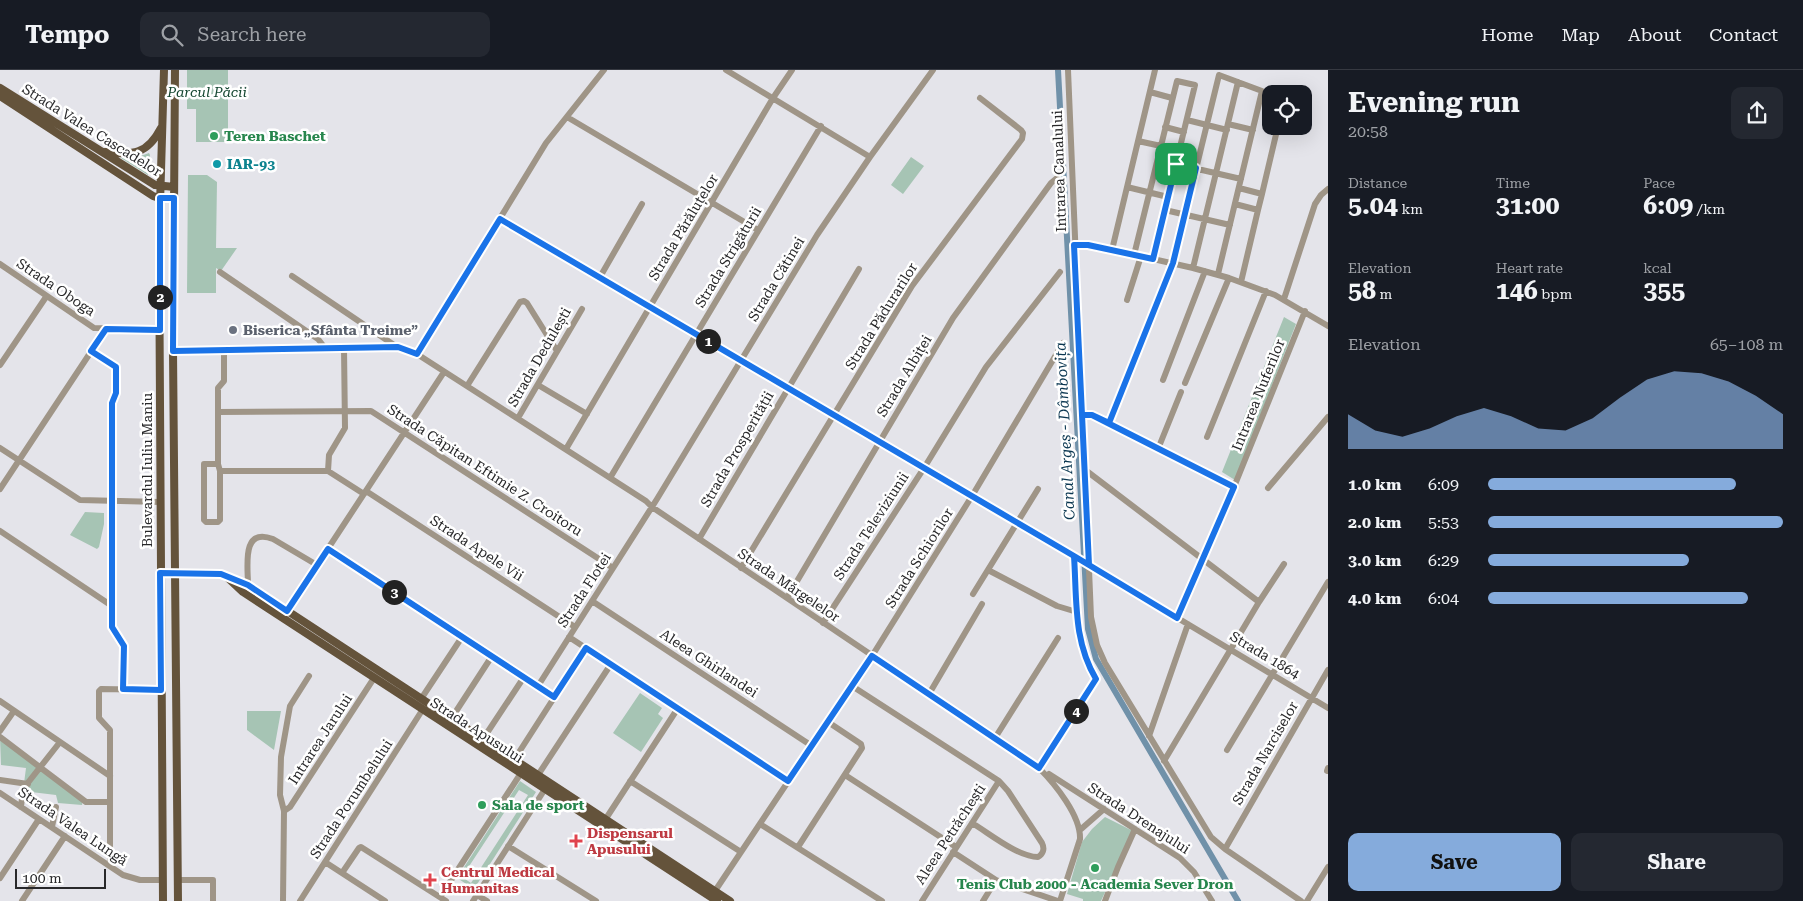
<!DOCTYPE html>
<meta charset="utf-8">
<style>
body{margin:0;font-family:"Roboto Serif",serif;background:#242831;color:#f1f3f6;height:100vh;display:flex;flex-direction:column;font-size:19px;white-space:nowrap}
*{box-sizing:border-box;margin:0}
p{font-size:16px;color:#9ea1a6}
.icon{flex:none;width:28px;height:28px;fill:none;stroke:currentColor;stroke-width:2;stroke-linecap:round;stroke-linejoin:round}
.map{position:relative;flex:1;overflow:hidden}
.details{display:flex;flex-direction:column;background:#171b24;width:475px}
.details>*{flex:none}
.fabs{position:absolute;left:1262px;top:15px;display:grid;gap:10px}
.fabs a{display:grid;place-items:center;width:50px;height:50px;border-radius:10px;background:#171b24;box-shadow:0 5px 20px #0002;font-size:25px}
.scale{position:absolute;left:15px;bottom:12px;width:91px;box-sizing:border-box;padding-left:5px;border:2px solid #28282a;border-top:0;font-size:14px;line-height:18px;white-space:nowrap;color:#28282a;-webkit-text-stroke:4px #fff;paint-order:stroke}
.pin{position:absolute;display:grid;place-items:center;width:42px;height:42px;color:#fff;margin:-21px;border-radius:10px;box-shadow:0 2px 8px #0006}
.km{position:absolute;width:25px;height:25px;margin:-12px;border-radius:50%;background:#222;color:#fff;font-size:14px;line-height:25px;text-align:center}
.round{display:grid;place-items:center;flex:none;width:52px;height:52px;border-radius:10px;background:#242831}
.overview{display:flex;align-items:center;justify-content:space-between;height:85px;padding:0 20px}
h1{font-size:28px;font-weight:700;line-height:38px}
.figures{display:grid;grid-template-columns:repeat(3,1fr);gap:8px;height:85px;padding:5px 20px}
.figures div{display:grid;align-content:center}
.figures b{font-size:25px;font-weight:700}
.figures small{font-size:14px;font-weight:400}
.figures p{font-size:14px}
.chart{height:140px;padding:10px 20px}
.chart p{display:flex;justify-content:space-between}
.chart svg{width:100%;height:90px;margin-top:5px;fill:#85abdc;opacity:.7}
.primary-button{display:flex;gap:10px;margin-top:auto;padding:10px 20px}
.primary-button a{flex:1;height:58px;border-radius:10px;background:#85abdc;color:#111;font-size:20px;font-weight:700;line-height:58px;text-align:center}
.primary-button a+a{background:#242831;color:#f1f3f6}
ul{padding:0 20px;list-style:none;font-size:16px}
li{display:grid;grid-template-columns:80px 60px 1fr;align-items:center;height:38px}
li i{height:12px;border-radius:6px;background:#85abdc}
header{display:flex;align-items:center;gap:30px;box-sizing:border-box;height:70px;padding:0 25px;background:#171b24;border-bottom:1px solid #363941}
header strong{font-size:24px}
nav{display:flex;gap:28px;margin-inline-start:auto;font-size:18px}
.search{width:350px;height:45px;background:#242831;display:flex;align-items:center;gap:12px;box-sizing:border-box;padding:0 18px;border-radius:10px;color:#9ea1a6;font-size:19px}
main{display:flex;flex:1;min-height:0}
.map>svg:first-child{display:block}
</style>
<header>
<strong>Tempo</strong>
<div class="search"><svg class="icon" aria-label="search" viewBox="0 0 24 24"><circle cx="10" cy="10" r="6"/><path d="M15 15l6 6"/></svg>Search here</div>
<nav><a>Home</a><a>Map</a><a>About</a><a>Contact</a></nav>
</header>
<main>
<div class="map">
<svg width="1328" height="831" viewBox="0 0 1328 831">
<rect width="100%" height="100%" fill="#e4e4ea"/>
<path fill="#a6c4b4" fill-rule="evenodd" d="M187 0H228V72H196V39H187Z
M149 83 150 85 148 105 121 88H135Z
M911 87 924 96 903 124 891 115Z
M188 105H207L217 112 216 178H237L221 201 216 198V223H187Z
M1284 247 1296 254 1235 410 1222 402Z
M85 442 104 443V454L99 477 97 479 70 465Z
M640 623 662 638 658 644 663 648 641 682 613 663Z
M247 641H281L274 680 247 660Z
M0 667 83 729 82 735 58 733 56 725 23 721 26 698 1 695Z
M520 711 536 722 474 819 457 808ZM519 720 528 725 471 813 462 807Z
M1105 747 1133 761 1101 831H1083V829L1067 824 1082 772 1092 759Z"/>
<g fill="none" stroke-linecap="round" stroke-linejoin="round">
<path stroke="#7091a9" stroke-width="6" d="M1058 0 1088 559 1096 589 1238 831"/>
<path stroke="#9f9587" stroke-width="6" d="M726 0 870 87
M1068 0 1091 547 1097 575 1105 593 1211 767 1225 779 1301 831
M1150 22 1172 28
M1261 25 1271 30
M567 47 758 160
M1187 50 1227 60
M1228 54 1253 60
M1165 57 1184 62
M1138 71 1161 76
M1176 94 1241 109
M1127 117 1168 127
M1239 118 1262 124 1278 56
M1235 134 1258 140 1241 212
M1165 140 1230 155
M1258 140 1262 124
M500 149 1074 486 1328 638
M1074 175H1091L1193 198 1229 208 1275 225 1328 256
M1112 180 1155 0
M1134 185 1177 11 1195 15 1153 189
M0 194 94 258 160 259
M1193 198 1238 12
M220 202 318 269 325 278
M292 206 397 277
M600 207 642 134
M1284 229 1315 134 1321 125 1328 119
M1127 230 1141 186
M91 281 116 297V323L112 333V557L124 576 123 619
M173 281 398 277 417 284 646 431 652 437 1039 698C1055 714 1081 746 1080 769L1060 831
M417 284 546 73 604 0
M0 295 46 227
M1163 310 1205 201
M1185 313 1229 208
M538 315 587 344
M467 316 520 232 524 231 527 233 557 281
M218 342 371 341 613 498
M1082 345H1092L1234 417
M518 348 582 239
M1109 353 1173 193 1219 5 1262 21 1218 204
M1207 367 1266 221
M0 378 80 430 160 432
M566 379 773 28 792 0
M1158 379 1181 322
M218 394H204V450L206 452H218L220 450V401L218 394V318L224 311V280
M1084 399 1259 532
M220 401H328L364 424
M328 401 329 385 345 358 344 278
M610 408 821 56
M1268 418 1328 347
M0 419 106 259
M366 421 575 557
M0 461 112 536
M699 469 859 199
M328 479 554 627
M741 498 912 216 1022 69 1023 63 1021 60 980 28
M988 500 1057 536 1077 542
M248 515C248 496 241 457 273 469L317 495
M973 524 1038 419
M787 528 953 248 1051 113 1057 108
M592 531 812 676
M287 541 444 302
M1177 548 1234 417 1305 241
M823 553 924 398 986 297 1060 202
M569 567 788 711
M538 616 657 429 817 165 870 87 933 0
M852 616 999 711 1008 721 1042 773C1045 779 1043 784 1038 787 1018 787 989 763 972 753
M929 624 982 534
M421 629 462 567
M0 631 110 706
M451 649 492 586
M0 661 14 641
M1149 666 1188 554
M0 667 86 732H110
M995 668 1058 568
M483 669 524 607
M1227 680 1328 512
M514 690 586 578
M1164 691 1259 532 1284 494
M1039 698 1096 609C1073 570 1077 530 1074 486
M1327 701 1328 698
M1049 704 1180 788 1194 802 1212 831
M538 705 611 594
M845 705 956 777
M0 710 28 714
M630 711 741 782
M0 723 123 805 140 810H163
M21 737 23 719 60 672
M284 741 290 737 374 608
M605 750 678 638
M760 754 882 831
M52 757 56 737
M1080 760 1104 739
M508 776 596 831
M798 777 862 678 861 674 828 652
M1225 779 1328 600
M953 782 996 810 1058 831
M325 792 385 831
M110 796V660L99 648V621L101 619 161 620
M342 803 359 778 361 777 446 831
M0 808 39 749
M178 810H213V831
M715 821 872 586 972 426 1063 273
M477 825 487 831
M440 827 521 703
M22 831 65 766
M283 831 284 741 280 725 281 687 290 636 309 606
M300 831 423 639
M473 831 545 719
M922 831 999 711
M983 831 996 810
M1105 831 1118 797 1135 759
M1307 831 1328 797"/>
<path stroke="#64533b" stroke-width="8" d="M175 0 173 281 178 831
M0 18 155 115 174 117
M0 26 153 126 159 128H174
M105 82C133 85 147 85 161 58
M160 503H218L248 515 730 831
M227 507 243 522 717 831
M163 831 159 168 164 0"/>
</g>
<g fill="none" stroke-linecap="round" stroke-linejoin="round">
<defs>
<path id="route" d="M1176 94 1196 98 1173 193 1109 353 1092 345H1082L1089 495 1074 486 500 149 417 284 398 277 173 281 174 128H160V260L106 259 91 281 116 297V323L112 333V557L124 576 123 619 161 620 160 503 221 504 248 515 287 541 328 479 554 627 586 578 788 711 872 586 1039 698 1096 609C1073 570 1077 530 1074 486L1089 495 1177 548 1234 417 1092 345H1082L1074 175H1088L1153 189 1176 94"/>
</defs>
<use href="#route" stroke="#fff" stroke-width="10"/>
<use href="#route" stroke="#1a73e8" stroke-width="6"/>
</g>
<g fill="#2e9e5b" stroke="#fff" stroke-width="2">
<circle cx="214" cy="66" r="5"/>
<circle cx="482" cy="735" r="5"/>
<circle cx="1095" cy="798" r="5"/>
</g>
<circle fill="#0f9aa8" stroke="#fff" stroke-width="2" cx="217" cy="94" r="5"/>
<circle fill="#6b7280" stroke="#fff" stroke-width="2" cx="233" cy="260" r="5"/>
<g fill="#e0444e" stroke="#fff" stroke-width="2">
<path d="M573.5 763.5h5v5h5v5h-5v5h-5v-5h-5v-5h5z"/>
<path d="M427.5 802.5h5v5h5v5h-5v5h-5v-5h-5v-5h5z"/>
</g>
<g text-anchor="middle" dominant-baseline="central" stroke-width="5" stroke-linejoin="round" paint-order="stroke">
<g font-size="14" font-style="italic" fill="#154731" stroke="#fff">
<text x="207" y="22">Parcul Păcii</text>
</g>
<g font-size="14" fill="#28282a" stroke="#fff">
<text transform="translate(92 60) rotate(32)">Strada Valea Cascadelor</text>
<text transform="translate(1059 101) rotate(-92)">Intrarea Canalului</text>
<text transform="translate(683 157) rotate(-59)">Strada Părăluțelor</text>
<text transform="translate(728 187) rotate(-59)">Strada Strigăturii</text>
<text transform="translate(776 209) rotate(-59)">Strada Cătinei</text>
<text transform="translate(56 217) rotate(34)">Strada Oboga</text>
<text transform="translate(881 246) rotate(-58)">Strada Pădurarilor</text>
<text transform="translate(539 287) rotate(-60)">Strada Dedulești</text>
<text transform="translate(904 306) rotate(-59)">Strada Albiței</text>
<text transform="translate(1258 325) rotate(-68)">Intrarea Nuferilor</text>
<text transform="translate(737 379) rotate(-60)">Strada Prosperității</text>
<text transform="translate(147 400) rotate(-90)">Bulevardul Iuliu Maniu</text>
<text transform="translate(485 400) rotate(33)">Strada Căpitan Eftimie Z. Croitoru</text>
<text transform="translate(871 456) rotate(-57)">Strada Televiziunii</text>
<text transform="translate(477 478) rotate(33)">Strada Apele Vii</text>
<text transform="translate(919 488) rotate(-58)">Strada Schiorilor</text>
<text transform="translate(789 515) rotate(34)">Strada Mărgelelor</text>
<text transform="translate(584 520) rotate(-57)">Strada Flotei</text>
<text transform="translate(1265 585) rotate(31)">Strada 1864</text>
<text transform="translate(709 593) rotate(33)">Aleea Ghirlandei</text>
<text transform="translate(477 660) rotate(33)">Strada Apusului</text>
<text transform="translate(320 669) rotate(-57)">Intrarea Jarului</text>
<text transform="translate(1265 683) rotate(-60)">Strada Narciselor</text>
<text transform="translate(351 729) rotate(-57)">Strada Porumbelului</text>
<text transform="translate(1139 748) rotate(33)">Strada Drenajului</text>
<text transform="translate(73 756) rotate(34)">Strada Valea Lungă</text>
<text transform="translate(950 764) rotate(-57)">Aleea Petrăchești</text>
</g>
<g font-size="14" font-weight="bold" fill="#27864d" stroke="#fff" text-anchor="start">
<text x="224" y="66">Teren Baschet</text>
<text x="492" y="735">Sala de sport</text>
<text x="1095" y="814" text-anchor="middle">Tenis Club 2000 - Academia Sever Dron</text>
</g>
<g font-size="14" font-weight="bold" fill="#0d838f" stroke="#fff" text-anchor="start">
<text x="227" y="94">IAR-93</text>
</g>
<g font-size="14" font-weight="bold" fill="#5b616d" stroke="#fff" text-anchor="start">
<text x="243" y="260">Biserica „Sfânta Treime”</text>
</g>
<g font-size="14" font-weight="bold" fill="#be3a42" stroke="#fff" text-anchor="start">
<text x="587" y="763">Dispensarul<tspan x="587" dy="16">Apusului</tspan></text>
<text x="441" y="802">Centrul Medical<tspan x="441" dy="16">Humanitas</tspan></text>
</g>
<g font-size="15" font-style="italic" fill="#0b3751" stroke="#fff">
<text transform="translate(1065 361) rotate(-93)">Canal Argeș - Dâmbovița</text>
</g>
</g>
</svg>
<div class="fabs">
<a><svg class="icon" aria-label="locate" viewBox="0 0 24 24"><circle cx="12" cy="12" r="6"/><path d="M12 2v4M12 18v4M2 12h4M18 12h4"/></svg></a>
</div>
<div class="scale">100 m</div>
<div class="pin" style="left:1176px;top:94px;background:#1e9e55"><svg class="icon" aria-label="arrive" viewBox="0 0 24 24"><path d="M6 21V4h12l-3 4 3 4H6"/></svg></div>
<b class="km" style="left:708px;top:271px">1</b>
<b class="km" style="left:160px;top:227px">2</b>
<b class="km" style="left:394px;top:522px">3</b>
<b class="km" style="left:1076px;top:641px">4</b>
</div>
<section class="details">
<div class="overview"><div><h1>Evening run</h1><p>20:58</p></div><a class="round"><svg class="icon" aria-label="share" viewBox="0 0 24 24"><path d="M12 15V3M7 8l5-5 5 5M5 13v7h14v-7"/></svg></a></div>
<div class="figures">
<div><p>Distance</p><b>5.04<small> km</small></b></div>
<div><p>Time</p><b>31:00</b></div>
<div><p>Pace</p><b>6:09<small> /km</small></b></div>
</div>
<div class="figures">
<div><p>Elevation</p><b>58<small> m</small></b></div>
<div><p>Heart rate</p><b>146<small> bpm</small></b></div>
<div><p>kcal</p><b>355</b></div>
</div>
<div class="chart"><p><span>Elevation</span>65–108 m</p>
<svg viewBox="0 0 160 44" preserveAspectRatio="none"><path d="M0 44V27L10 35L20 38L30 34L40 28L50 24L60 28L70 34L80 35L90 29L100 19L110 10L120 6L130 7L140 11L150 18L160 27V44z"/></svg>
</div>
<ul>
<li><b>1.0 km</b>6:09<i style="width:84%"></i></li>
<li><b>2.0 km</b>5:53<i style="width:100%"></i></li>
<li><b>3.0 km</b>6:29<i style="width:68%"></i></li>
<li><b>4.0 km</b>6:04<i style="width:88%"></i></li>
</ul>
<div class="primary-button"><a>Save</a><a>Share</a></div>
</section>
</main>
